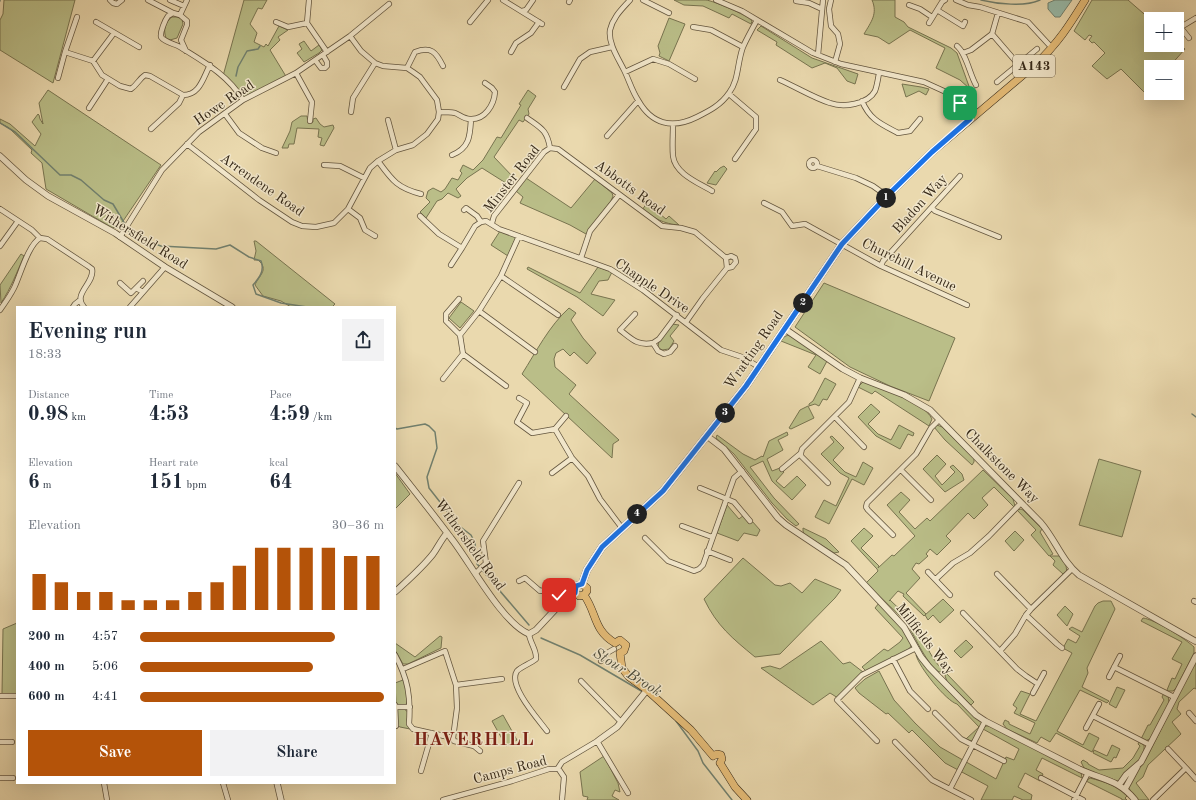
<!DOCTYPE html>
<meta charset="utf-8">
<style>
body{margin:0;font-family:"Old Standard TT",serif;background:#f2f2f3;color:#1f2937;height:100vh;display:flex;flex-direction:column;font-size:15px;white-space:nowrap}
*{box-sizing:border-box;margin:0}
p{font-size:13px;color:#747a83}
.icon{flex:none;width:22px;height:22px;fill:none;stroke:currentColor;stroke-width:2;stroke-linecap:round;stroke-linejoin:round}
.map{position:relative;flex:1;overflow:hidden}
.sheet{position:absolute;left:16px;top:306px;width:380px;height:478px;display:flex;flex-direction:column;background:#fff;border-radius:0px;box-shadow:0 4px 16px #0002}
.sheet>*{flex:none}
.tools{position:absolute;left:1144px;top:12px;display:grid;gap:8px}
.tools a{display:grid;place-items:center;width:40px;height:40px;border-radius:0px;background:#fff;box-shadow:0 4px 16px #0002;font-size:20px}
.pin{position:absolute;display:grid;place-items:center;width:34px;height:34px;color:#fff;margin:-17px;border-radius:8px;box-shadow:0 2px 6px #0006}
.km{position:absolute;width:20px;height:20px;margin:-10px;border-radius:50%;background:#222;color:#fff;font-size:11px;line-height:20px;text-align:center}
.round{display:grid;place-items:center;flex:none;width:42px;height:42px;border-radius:0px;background:#f2f2f3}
.summary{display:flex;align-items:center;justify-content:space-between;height:68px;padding:0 12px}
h1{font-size:22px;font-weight:700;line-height:30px}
.metrics{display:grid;grid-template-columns:repeat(3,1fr);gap:6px;height:68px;padding:4px 12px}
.metrics div{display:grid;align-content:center}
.metrics b{font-size:20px;font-weight:700}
.metrics small{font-size:11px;font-weight:400}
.metrics p{font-size:11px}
.chart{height:112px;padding:8px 12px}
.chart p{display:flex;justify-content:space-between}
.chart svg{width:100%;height:72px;margin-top:4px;stroke:#b45309;stroke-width:6}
.cta{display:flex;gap:8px;margin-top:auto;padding:8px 12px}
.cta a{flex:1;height:46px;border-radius:0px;background:#b45309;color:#fff;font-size:16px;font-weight:700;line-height:46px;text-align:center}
.cta a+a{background:#f2f2f3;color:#1f2937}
ul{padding:0 12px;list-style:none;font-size:13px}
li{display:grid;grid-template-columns:64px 48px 1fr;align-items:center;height:30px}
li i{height:10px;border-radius:5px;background:#b45309}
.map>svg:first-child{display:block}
</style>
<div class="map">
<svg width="1196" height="800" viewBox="0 0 1196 800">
<rect width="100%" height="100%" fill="#ead9ae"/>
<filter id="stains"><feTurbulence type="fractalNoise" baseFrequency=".005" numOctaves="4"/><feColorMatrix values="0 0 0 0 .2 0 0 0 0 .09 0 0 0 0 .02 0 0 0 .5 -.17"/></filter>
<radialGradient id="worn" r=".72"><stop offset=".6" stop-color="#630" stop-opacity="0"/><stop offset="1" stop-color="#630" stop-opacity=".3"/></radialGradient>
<path fill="#babe88" stroke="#787450" d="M4 0H75L53 83 0 50V20L3 14Z
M244 0H267L262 9 258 8 250 24 257 33 254 42 264 47 266 44 268 46 279 26 288 30 278 37 280 40 270 50 287 78 243 100 223 76Z
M674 0C685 0 696 0 706 0 714 1 747 15 752 21L751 24 732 14 729 18 703 6 684 5Z
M872 0H895V17L904 22 908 27 951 48 957 53 970 89 960 80 936 68 945 48 910 30 889 44 878 37 864 34C871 22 878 14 872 0Z
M1092 0H1128L1151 20V45H1177V42L1185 49 1169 67H1151V87L1145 93 1121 69 1107 79 1092 66 1105 53 1094 42 1092 43 1089 40 1092 36 1089 35 1085 40 1074 31Z
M172 17H177L182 19 183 24 177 38 170 40 166 38C163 30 165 22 172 17Z
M669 18 685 24 669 61 659 56 660 53 658 46Z
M761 26 812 58 858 74 855 84 847 81 837 68 825 63 812 68 776 45 777 42 757 30Z
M304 41 311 51 319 45 322 50 319 53 304 62 297 53 302 49 299 44Z
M902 84 921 87 929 89 926 95 919 91 906 97Z
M48 90 161 165 119 227 116 228 111 227 46 189 42 163 31 153 32 150 9 128 0 123V119L10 124 35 146 41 134 32 122 38 114 39 115 40 119 43 124 39 103Z
M528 90 536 96 528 109 529 114 523 122 519 120 494 157 514 178 509 185 482 168 467 178 456 189 461 196 458 198 448 193 442 199 437 201 426 218 420 212 430 202 426 198 428 191 433 188 441 192 445 189 452 178 458 180 462 173 460 171 463 165 473 170 483 160 497 137 501 138 521 105 519 104Z
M301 116H307L308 122H313V119L316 118 320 124 324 127 333 125 334 128 324 146 320 145 322 138 318 137 319 129 298 128H297L294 144H289L288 148H282L290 131 292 122Z
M724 166 727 169 716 185 707 183 715 171 716 172 720 168Z
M526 178 571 208 595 179 612 193 613 196 611 201 586 234 570 225 520 203 523 197 516 191Z
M647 203 666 219 669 216 679 225C664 224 654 218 642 210Z
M500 231 516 237 508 256 491 245Z
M254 241H256L335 304 332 307H291L281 301 263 296 255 285C258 276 270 270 258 260H254L256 251Z
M21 254 24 256C17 272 11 288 1 303L0 285Z
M528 267 580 293 598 267 612 272 608 280 599 281 591 294 615 300 603 316 577 297 527 269Z
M824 283 955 338 929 401 890 386 850 367 795 327Z
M461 302 474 311 460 328 449 318Z
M569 308 576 313 571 320 583 338 596 353 587 364 574 352 570 356 563 349 556 353 554 359 555 367 576 385 569 394 619 440 613 444 612 458 522 374C536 352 549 326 569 308Z
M672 324 679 325 670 336 674 341 669 349 662 350 658 347 659 341Z
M788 335 792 337 827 361 820 374 808 367 816 355 781 341 784 337Z
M825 378 836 384 827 400 823 399 819 406 815 404 809 406V404L813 401Z
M863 382H866C884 390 923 401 932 419L929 426 875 391 872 394 858 387Z
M871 404 880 412 868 424 878 434 891 440 899 425 914 433 913 436 908 434 900 449 876 436 858 417Z
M808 406 814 418 791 429 789 428 800 410Z
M937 425 942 427 974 459V462L972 465 945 440 934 427Z
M787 432 788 435 778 440 783 450 767 459 772 471 780 468 784 472 776 481 784 488 797 476 806 485 792 500 772 481 763 461 750 467 774 498 799 524 796 526 787 519 772 503 734 454 716 438 717 435 743 454 755 460 762 456 763 457 769 441Z
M832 436 844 448 833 460 845 472 856 477 863 462 873 468 864 485 852 479 829 524 815 517 824 500 836 506 849 478 840 473 821 454 834 442 830 437Z
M937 455 946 464 935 476 942 485 955 472 950 467 953 465 962 474 964 480 945 492 923 469Z
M1099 459 1141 471 1122 537 1079 525Z
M983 470 1013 499 1015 506 1014 507 994 487 982 498 988 505 974 519 968 513 946 536 951 541 937 555 930 549 926 554 928 556 919 564 916 563 912 569 920 578 906 593 926 614 924 616 903 596 904 594 898 591 889 601 890 600 911 620 905 621 866 583 878 571 877 569 851 541 864 528 873 536 861 548 879 566 878 568 892 555 894 556 915 536 887 505 901 492 910 500 899 512 915 529 927 518 930 521Z
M395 473 410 494 395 509Z
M727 505 739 519 744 515 752 521 760 530 757 536 744 533 738 541 717 533Z
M1021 509 1023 510 1042 529 1040 532 1053 554 1049 556 1031 535 1036 530 1017 510Z
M803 528 826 539 839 552 834 553 804 534 803 531Z
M1015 531 1024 540 1014 551 1005 541Z
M1050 556H1060L1066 566 1067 572 1063 574 1053 565 1055 561Z
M743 558 775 585 781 586 790 583 802 593 815 579 841 590 835 598 780 654 755 657C732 638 717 626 704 599Z
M943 599 954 610 940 623 933 615 928 620 925 615Z
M1103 601H1111L1115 609 1087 668 1088 673 1082 687 1109 701 1107 703 1080 690 1057 731 1083 745 1089 733 1099 738 1092 752 1056 733 1050 742 1041 737 1037 743 1007 729 1003 724 1005 720 1009 722V724L1030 734 1035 723 1014 713 1017 708 1013 705 1021 691 1030 694 1020 714 1036 721 1072 653 1063 648 1068 639 1076 643 1080 636 1069 629 1072 627 1082 632 1095 606 1098 603Z
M879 603C889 613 912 632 911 646L909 649 866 671 862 667 884 649 888 651 900 642 903 638 875 608Z
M1065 606 1073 614 1067 626 1057 615Z
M1143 618C1154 619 1186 639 1194 647V653L1176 688 1173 691H1168L1167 690 1172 678 1175 679 1182 664 1172 659 1182 642 1141 621Z
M17 623V694H2L3 629Z
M912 623C926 637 927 656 944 671L939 672C927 664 917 641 910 629Z
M440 636 442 637 441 648 408 664H403L395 650V643L415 657Z
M966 640 973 647 961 658 954 651Z
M821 641 843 664 850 662 863 672 838 698 830 693 813 705 761 668 770 666 780 669Z
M916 655 981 721 982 723 973 740 971 741 966 739 979 727 957 704C946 701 919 667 916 655Z
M1196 660V689L1194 688 1179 702 1177 709 1181 714 1172 722 1181 734 1148 765 1143 777 1136 783 1149 800H1137L1128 787 1138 770 1145 761Z
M879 671 894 700 915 723 940 747 996 779 1006 757 1014 760 1019 749 983 729 986 726H990L1081 772 1082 778 1042 758 1036 770 1043 774 1040 781 1025 773 1018 787 1032 795 1031 800H1023L1014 796 1012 800H981L988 786 945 763 912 730 909 733 888 713 886 714 859 693 855 688 865 679Z
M946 673 974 702 971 705 947 681 945 676Z
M403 680H404C406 688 409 697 406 705H398L396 703 395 683Z
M1117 687 1125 690 1116 708 1109 704Z
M1164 693 1168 695 1169 703 1150 739 1145 741 1141 739 1148 725H1150L1164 700 1162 697Z
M398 709H404L408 712 407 724 410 729 400 727 397 725 396 712Z
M503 715 517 740 506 746 492 721Z
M1139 742 1144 745C1146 757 1127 775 1118 781L1097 774 1084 768 1081 762 1083 760 1088 763V764L1099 770 1123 768 1133 758 1140 746 1138 744Z
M1112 745 1120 749 1116 758 1114 757 1111 762 1093 753 1094 750 1107 756Z
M604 756 618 783 620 792 615 790 612 796 619 800H587L588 797 583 796 580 772Z
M1090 778C1105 782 1116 785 1127 796L1125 798 1127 800H1122V799L1086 781Z"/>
<path fill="#98baa9" stroke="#71806f" d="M1055 0H1072L1060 17H1055L1048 9V3Z"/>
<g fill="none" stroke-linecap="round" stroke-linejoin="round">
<path stroke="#71806f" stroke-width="1.5" d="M981 0C997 4 1025 7 1040 0
M0 1V0
M236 76 238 67 247 51 258 49 260 46
M0 123 15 132 60 175H71L81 180 104 200 113 204 132 236 161 246 216 249 230 245 249 257 261 261C265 271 259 278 253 285L256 294 281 303 307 307
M1192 414 1196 417
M395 428 397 429 425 424 429 426 435 432 437 448 427 477 429 488 458 525 471 535 475 543 477 564 480 567
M482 570 529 625
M541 638 580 655 643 692
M676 721 698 751 703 763 732 800"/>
<defs>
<path id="minor" d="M110 0 113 3 117 4 122 0
M148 0 173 13
M170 0 184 6
M503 0 542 24
M630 0C622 9 613 17 610 30 608 43 618 58 624 70 629 80 632 91 638 100 652 125 673 129 697 117 709 111 721 105 729 93 739 80 737 63 743 47 747 38 752 29 757 20
M643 0 669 13
M716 0 742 11 813 53 841 64 924 82 946 92 960 103 970 119
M831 0 829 9 831 26 838 34 840 44 835 62
M956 0 968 5 980 7 1028 22 1052 48
M796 1 809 3 822 9
M569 2 570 0
M909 5 920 9 932 17
M937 10 963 26 965 22
M522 11 526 10 533 0
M180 15 187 0
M96 22 139 47
M276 22 288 27 307 23 327 52
M470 22 488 0
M307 23 309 0
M929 23 942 2 945 0
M1177 23 1189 38
M693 27 711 30 743 47
M1181 27 1196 18
M992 34 1018 64
M957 46C966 53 970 75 976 85
M186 51 181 40 187 25V21L180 15 173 13C172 14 169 15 168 16 165 20 160 32 161 37 164 42 175 44 180 47 204 62 228 75 243 100
M65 52 93 61 102 75 120 86 131 89C137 85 139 79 145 75L150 76 183 95C200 95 203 78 210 65
M511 52 516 43 531 33 539 22
M963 53 971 50 992 34 998 13
M818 55 823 0
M315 60 321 68H325L327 66V62L323 55
M93 61 114 33
M407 68 415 52C431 46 436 52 443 66
M625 72 653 59 669 64 695 79
M296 73 312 102 310 121
M58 78 65 52 77 17
M780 80C796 87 814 98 830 103 844 108 868 104 875 91 877 86 878 79 879 73
M997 82 1037 49
M564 87 580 59 590 52 612 47
M729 94 756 117V129L735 159
M862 101C870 120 881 124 898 133L910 131 920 119
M89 108 108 79
M351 112 353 98 375 63
M439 112C445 112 450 112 455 113 460 115 464 119 470 119 485 120 494 105 495 92L492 88 485 83
M225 114 239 133 262 148 276 153
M527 118C541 128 547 130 550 148L558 149 662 226 681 228 695 232 726 258 727 268 703 298 686 322
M388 120 396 150
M673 124C673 135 672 146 673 156 675 174 699 183 712 191
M151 129 179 103 183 95
M607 136 638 101
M187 144 259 200 292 222 302 226 316 227 334 223 348 209 370 168 378 161 396 150 413 145 427 134 438 119 439 112 437 100 420 77 413 72 407 68 383 66 375 63 361 51 350 36
M452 155C470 148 470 135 471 119
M809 164a4 4 0 1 1 8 0a4 4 0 1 1-8 0Z
M378 161C392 180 397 188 421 194
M324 165 340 166 364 178
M817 166 856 178 873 186 887 196
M764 203 782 212 792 226 805 224 881 266 967 305
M932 208 935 211 999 237
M0 209 32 230 40 238
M348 209 360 218 365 230 375 236
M464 210 466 208 477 216 481 222 486 221 499 229 610 269 643 290 721 350 742 357 759 367
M420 216 439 234 462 248 475 226 481 222
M492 223 494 216 544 152 550 148
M120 237 162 170 199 132 243 100 296 73 350 36 389 4
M0 246 18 221
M581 258 590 231 619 195
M726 258 731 256 735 258 736 262 732 267 727 268
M451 265 462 248
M881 266 883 261 960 176
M501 276 558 315
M120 283 131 293 136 288 143 292
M136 288 143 281
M73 307 75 304 80 300
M130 307 165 267
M0 310C5 303 10 296 14 288 20 276 28 245 40 238L47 239 88 266 92 269C95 283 72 294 84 307
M479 311 535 352
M635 314 620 330C632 339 637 346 653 343L658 351 664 354 670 352 675 346
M460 335 479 311 501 276 519 236
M653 343 659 339 677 315
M463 354 506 386
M443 379 463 354 460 335 446 321V314L459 299
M519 398 527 403 517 422 532 433 555 429
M566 416 555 429 572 458 588 476 600 499 622 528
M835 417 864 447
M801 453V456L828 483
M782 469 801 453 802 449 849 402 860 378
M901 470 931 500
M552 473 572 458
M700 488 734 502 750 521
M682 526 712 537
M893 535 868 510 866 507 867 503 916 454 931 428 939 420
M645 538 668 561 694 571 699 569 703 565 734 478 742 471
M707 551 730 560
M928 572 950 595
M476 573 486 563 483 541 519 483
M997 574 1031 609
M936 579 953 563 970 553 989 536 1021 503
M519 581 525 578 540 591 551 589 565 599
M1194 601 1196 602
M963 613 1017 669 1026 676 1038 684
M1026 615 1057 644 1062 648
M529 634C530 643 537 650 536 659 530 664 522 666 517 671 507 685 539 720 547 731
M1000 651 1015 634 1026 615 1031 609 1072 569
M395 655C408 679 411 697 409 724L413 729 453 738 454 741 474 746 480 751
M893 659 910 691 928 709
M601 661 607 653 614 649
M1114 667 1174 697
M403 669 445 651 456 685 457 708 453 738
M1109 677 1120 656
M581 681 621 722
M456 685 502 679
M1033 693 1044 673
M0 696H17
M395 705 396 726
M395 707H410
M935 713 961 739 1004 761
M1189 713 1196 721
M1093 716 1150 745
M1086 728 1099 704
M597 741 628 793
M877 741 837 700 862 675 916 648
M0 742H12
M895 742 932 780 971 800
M1168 749 1186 768
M558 768 564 777 562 800
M421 771 432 733
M0 778H13
M1041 778 1083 800
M104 783 107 800
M223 783 228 800
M950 789 985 721
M443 800 512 781 549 769H556L558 768 562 762 599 740
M1074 800 1088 773
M1153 800 1186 768 1196 779"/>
<path id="tertiary" d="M0 156 26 180 48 196 115 233 165 267 232 307
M785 329 843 369 860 378 904 395 930 410 1041 523C1055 539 1062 561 1079 575L1195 641
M707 436 724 449 778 518 786 525 846 565 904 627 921 657 929 667 976 715 985 721C1016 737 1048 753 1079 769 1102 780 1118 779 1135 800
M395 466C414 490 433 514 451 538 470 562 502 623 529 634L536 630 565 599 575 593
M395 592C408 580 422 568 433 554 438 547 441 540 447 533
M599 740 617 727 647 690
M277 783 281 800
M1119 785 1126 775 1141 762 1196 656
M1125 789 1137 767"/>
<path id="primary" d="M582 584 587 570 602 547 663 491 746 386 842 244 887 196 932 152 1036 64C1058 43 1069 26 1085 0
M582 584 576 586 574 591 579 596 584 595
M582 584 587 588V591L584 595
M584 595C597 613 593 630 615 643
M615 643 620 640 626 645 624 651 620 653
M620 653 622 668 629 677 647 690 691 730 713 756
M713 756 717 754 721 755 722 759 720 763
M720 763 735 787 747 800"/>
</defs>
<use href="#minor" stroke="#63553e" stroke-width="6"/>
<use href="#tertiary" stroke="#63553e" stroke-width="7"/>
<use href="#primary" stroke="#362918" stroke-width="8"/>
<use href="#minor" stroke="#f1e6ca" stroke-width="4.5"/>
<use href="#tertiary" stroke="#f1e6ca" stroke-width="5.5"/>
<use href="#primary" stroke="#e5bc77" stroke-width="7"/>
</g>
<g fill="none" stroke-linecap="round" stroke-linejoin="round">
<defs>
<path id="route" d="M559 595 564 599 575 593 576 586 582 584 587 570 602 547 663 491 746 386 842 244 887 196 932 152 970 119 960 103"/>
</defs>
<use href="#route" stroke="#fff" stroke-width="8"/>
<use href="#route" stroke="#1a73e8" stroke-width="5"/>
</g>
<g text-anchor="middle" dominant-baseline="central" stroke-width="3" stroke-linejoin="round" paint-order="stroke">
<rect fill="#f1e6ca" stroke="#6e624d" stroke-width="1" x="1013" y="55" width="42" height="22" rx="3"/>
<g font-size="13" font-weight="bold" fill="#362918">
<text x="1034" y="66">A143</text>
</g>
<g font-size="14" fill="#362918" stroke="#f1e6ca">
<text transform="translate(224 103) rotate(-34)">Howe Road</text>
<text transform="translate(512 179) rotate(-52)">Minster Road</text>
<text transform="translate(262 185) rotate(35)">Arrendene Road</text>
<text transform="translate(630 188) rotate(36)">Abbotts Road</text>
<text transform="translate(920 204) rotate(-48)">Bladon Way</text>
<text transform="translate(140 237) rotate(32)">Withersfield Road</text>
<text transform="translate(909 265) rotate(26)">Churchill Avenue</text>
<text transform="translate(652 286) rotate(34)">Chapple Drive</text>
<text transform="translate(754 350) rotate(-55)">Wratting Road</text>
<text transform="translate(1002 466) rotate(45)">Chalkstone Way</text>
<text transform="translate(470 545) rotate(54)">Withersfield Road</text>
<text transform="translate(925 639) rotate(52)">Millfields Way</text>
<text transform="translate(510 770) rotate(-15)">Camps Road</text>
</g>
<g font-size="15" font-style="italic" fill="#4e4d3c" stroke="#f1e6ca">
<text transform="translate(627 673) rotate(32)">Stour Brook</text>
</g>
<g font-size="18" font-weight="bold" letter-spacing="1" fill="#7a1f14" stroke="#f1e6ca">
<text x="474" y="740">HAVERHILL</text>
</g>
</g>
<rect width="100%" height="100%" filter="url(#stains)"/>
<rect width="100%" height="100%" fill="url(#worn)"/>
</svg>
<div class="tools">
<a>+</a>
<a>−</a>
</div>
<div class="pin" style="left:960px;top:103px;background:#1e9e55"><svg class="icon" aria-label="arrive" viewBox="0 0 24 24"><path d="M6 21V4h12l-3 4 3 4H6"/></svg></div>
<div class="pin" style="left:559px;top:595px;background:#d93025"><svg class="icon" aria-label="check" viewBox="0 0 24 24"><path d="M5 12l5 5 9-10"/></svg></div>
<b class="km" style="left:886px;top:198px">1</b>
<b class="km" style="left:803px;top:303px">2</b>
<b class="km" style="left:725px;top:413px">3</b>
<b class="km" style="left:637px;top:514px">4</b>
<section class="sheet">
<div class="summary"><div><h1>Evening run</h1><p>18:33</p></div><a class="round"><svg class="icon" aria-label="share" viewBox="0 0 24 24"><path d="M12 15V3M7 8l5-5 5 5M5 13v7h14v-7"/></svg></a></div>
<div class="metrics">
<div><p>Distance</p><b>0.98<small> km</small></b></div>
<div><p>Time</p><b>4:53</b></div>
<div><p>Pace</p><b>4:59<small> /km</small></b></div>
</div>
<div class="metrics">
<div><p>Elevation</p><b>6<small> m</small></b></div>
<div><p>Heart rate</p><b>151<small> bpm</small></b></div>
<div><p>kcal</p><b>64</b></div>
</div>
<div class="chart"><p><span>Elevation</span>30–36 m</p>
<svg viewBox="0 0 160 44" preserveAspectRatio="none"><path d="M5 44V22M15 44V27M25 44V33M35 44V33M45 44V38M55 44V38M65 44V38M75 44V33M85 44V27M95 44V17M105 44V6M115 44V6M125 44V6M135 44V6M145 44V11M155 44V11"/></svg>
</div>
<ul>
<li><b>200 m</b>4:57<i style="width:80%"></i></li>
<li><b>400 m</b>5:06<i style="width:71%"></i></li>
<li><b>600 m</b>4:41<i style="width:100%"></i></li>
</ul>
<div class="cta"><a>Save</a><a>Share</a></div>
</section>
</div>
